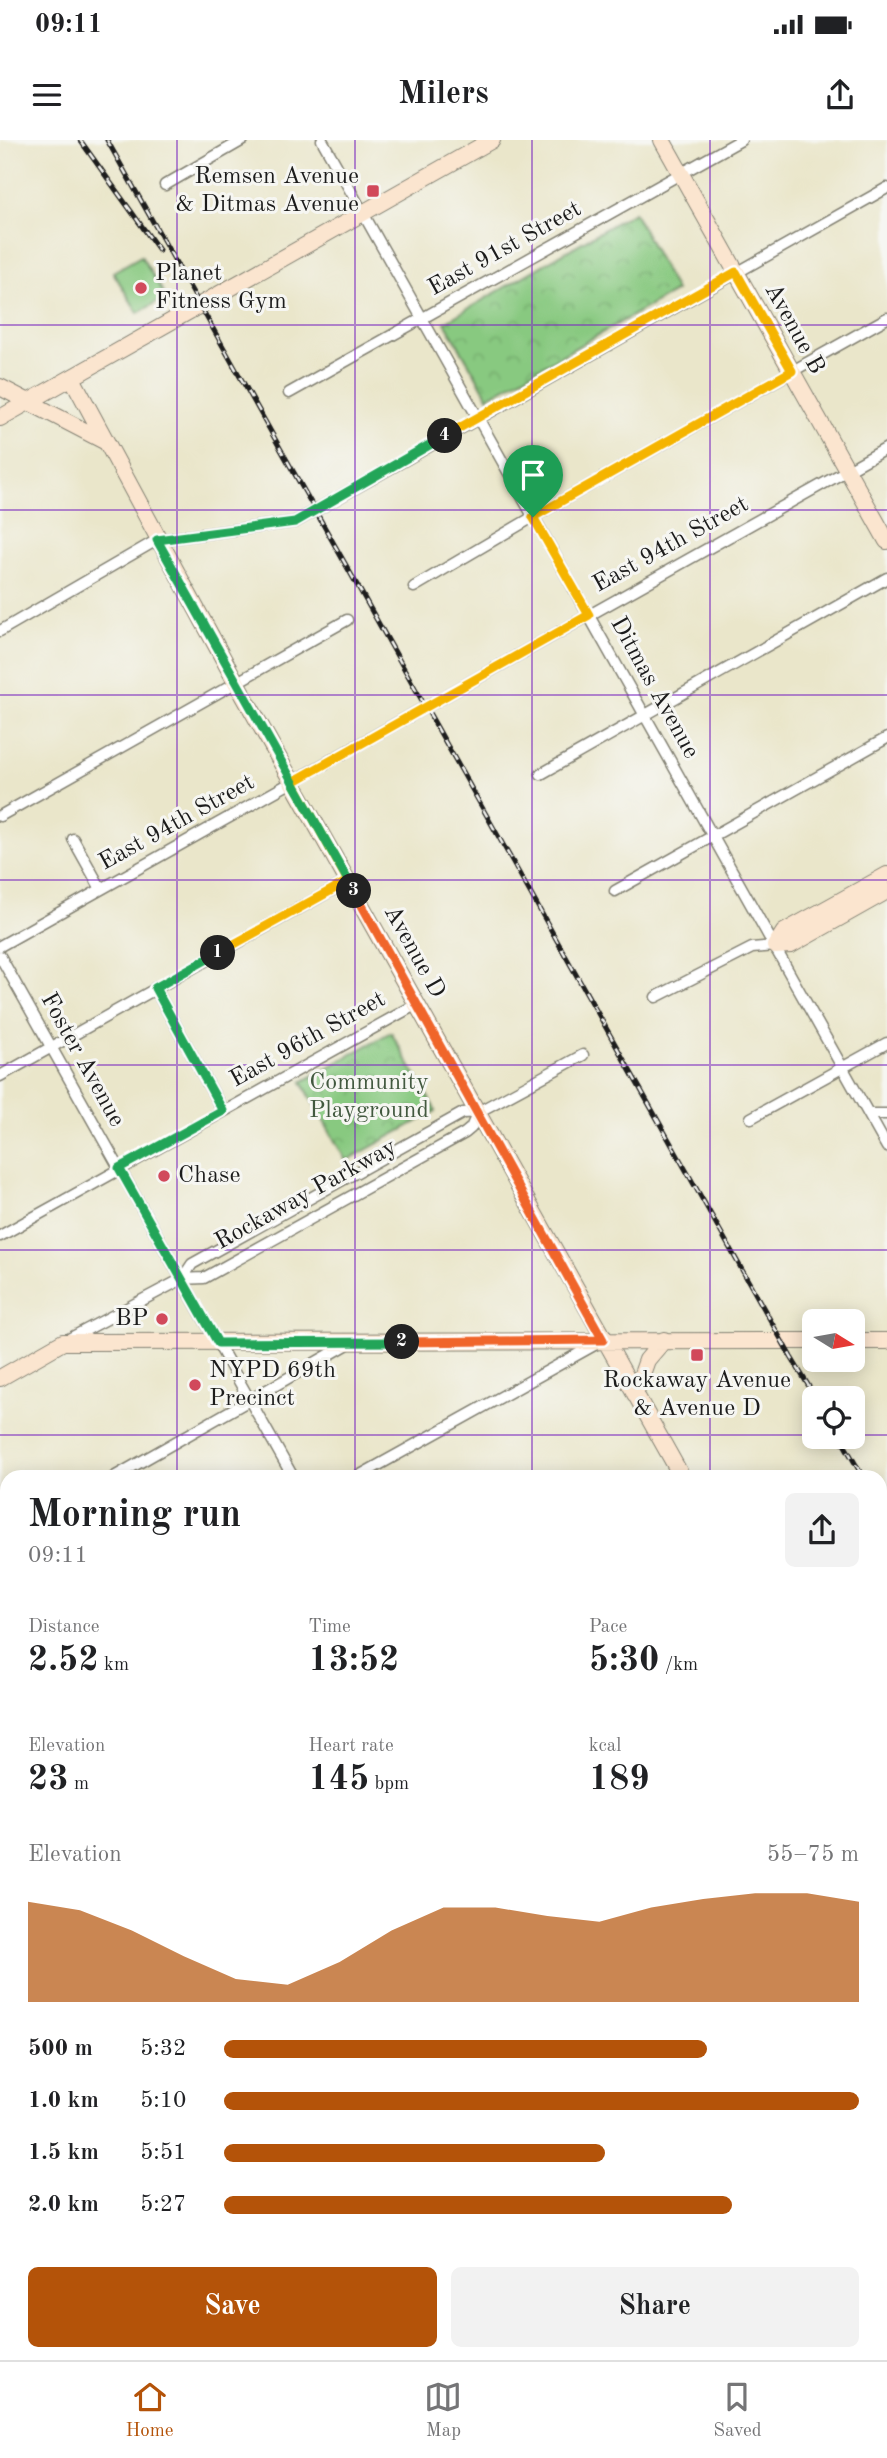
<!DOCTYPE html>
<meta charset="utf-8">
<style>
body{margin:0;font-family:"Old Standard TT",serif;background:#f2f2f2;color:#202124;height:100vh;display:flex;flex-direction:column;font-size:26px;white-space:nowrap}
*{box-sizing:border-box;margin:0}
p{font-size:23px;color:#757577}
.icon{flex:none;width:38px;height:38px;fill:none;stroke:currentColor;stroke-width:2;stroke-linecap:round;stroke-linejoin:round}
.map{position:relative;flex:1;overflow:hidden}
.drawer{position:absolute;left:0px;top:1330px;width:887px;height:891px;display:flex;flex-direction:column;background:#fff;border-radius:21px 21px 0 0;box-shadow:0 4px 18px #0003}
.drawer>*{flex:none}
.needle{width:46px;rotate:101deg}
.fabs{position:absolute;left:802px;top:1169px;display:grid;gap:14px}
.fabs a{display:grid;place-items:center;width:63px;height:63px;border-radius:10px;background:#fff;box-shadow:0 4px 18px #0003;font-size:35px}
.pin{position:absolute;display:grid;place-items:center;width:60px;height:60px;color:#fff;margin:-72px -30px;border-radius:50% 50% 50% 0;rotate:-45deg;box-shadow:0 0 7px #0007}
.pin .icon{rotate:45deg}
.km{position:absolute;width:35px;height:35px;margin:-18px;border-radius:50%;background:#222;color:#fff;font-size:19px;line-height:35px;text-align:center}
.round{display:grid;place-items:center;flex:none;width:74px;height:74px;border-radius:10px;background:#f2f2f2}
.headline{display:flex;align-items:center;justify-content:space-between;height:119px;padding:0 28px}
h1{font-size:38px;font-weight:700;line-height:52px}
.metrics{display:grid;grid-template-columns:repeat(3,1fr);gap:10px;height:119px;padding:7px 28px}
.metrics div{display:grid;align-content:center}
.metrics b{font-size:35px;font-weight:700}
.metrics small{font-size:19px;font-weight:400}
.metrics p{font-size:19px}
.chart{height:196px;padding:14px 28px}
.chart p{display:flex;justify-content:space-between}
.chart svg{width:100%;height:126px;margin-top:7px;fill:#b45309;opacity:.7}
.cta{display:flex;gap:14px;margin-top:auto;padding:14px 28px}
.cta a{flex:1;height:80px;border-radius:10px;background:#b45309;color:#fff;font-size:28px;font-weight:700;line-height:80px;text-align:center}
.cta a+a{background:#f2f2f2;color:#202124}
ul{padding:0 28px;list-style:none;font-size:23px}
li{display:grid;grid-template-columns:112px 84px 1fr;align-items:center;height:52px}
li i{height:18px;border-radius:9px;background:#b45309}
.status{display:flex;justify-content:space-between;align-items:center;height:49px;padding:0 35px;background:#fff;direction:ltr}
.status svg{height:19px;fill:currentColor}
header{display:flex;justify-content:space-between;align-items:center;height:91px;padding:0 28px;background:#fff;font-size:32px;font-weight:700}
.menu{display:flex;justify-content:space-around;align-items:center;height:98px;border-top:2px solid #e0e0e0;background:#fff;font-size:19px;color:#757577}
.menu a{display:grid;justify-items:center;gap:4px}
.menu .selected{color:#b45309}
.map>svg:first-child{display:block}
</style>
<div class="status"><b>09:11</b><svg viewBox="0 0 49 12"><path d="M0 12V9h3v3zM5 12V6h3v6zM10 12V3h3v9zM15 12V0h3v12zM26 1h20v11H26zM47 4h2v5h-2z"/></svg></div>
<header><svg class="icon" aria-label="menu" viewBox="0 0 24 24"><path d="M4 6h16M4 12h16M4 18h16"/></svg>Milers<svg class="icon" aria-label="share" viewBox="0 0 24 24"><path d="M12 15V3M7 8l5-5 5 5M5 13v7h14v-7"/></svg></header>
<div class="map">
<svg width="887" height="2220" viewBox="0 0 887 2220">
<defs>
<pattern id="park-crowns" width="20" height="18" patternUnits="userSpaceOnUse" patternTransform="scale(1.75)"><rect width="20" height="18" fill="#88c980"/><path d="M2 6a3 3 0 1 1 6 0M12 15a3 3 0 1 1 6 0" fill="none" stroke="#75ac6e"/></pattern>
</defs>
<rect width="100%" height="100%" fill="#f6f6f2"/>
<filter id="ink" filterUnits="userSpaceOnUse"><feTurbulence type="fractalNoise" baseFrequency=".0143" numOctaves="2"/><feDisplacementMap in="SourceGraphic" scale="14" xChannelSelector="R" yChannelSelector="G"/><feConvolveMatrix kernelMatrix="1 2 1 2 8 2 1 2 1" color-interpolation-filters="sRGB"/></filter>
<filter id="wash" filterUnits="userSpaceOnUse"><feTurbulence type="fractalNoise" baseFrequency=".00686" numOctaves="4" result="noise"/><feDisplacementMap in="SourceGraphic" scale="28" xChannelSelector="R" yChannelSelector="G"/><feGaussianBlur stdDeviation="1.57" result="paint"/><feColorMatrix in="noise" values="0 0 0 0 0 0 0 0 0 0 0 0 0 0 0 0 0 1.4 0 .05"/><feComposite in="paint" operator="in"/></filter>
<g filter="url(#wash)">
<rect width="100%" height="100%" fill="#eae6ca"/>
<path fill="#88c980" stroke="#52724e" stroke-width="2" d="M141 116 166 157 138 173 113 132Z"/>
<path fill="url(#park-crowns)" stroke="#52724e" stroke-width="2" d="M634 72 676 151 488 257 445 182Z
M391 892 436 971 346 1021 302 942Z"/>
</g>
<g filter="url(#ink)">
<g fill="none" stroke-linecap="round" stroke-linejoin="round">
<defs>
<path id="street" d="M322 0 887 1007
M165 45 243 0
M289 253 741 0
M414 447 533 377 887 178
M0 491 157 400 295 382 887 48
M541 634 887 438
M0 676 347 480
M73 699 101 749
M615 751 887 598
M0 806 887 308
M0 816 293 1337
M155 848 223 971
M656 857 752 808 775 806
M0 936 348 741
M869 974H887
M751 978 887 903
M0 1096 417 864
M182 1139 204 1138 465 993 471 988 478 972
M67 1200 182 1139 192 1124 463 973 478 972 583 915
M114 1337 348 1204
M357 1337 598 1203
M0 1401 7 1397
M0 1509 7 1521
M0 1537 7 1533
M880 1832 887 1828
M0 1926 7 1922
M0 2061 7 2057
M0 2135 7 2148
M880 2139 887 2137
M44 2214 48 2220
M395 2214 399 2220
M194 2220 204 2214"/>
<path id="secondary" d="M662 0 887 401
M72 238 231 533 682 1337
M0 247 106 302
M0 278 492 0
M775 806 784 792 887 735
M775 806 791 805 887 751
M852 1201H887
M0 1238 63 1202 814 1201
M635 1254 647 1220 664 1200
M880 1688 887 1700"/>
</defs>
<use href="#street" stroke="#838173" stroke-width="13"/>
<use href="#secondary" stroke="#838173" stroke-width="18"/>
<use href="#street" stroke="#fff" stroke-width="10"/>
<use href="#secondary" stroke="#fbe5cf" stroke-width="16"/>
<defs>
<path id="rail" d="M80 0 159 110
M107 0 791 1217 816 1258
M840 1297 863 1337
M880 1377 887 1389
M0 1666 7 1671
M0 1681 7 1685
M777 2214 796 2220
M795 2214 816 2220"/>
</defs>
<use href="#rail" stroke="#1c1c1c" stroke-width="5"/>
<use href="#rail" stroke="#f6f6f2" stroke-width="2.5" stroke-dasharray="8" stroke-linecap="butt"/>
</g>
</g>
<g fill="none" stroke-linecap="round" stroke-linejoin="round" filter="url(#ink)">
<defs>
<path id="split-1" d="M218 813 348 741 293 642 589 475 533 377"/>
<path id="split-2" d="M218 813 155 848 223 971 119 1028 218 1203 402 1202"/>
<path id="split-3" d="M354 751 603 1200 402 1202"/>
<path id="split-4" d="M354 751 157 400 295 382 445 296"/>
<path id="split-5" d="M445 296 736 132 792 231 533 377"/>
</defs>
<use href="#split-1" stroke="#fff" stroke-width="14"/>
<use href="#split-2" stroke="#fff" stroke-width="14"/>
<use href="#split-3" stroke="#fff" stroke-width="14"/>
<use href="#split-4" stroke="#fff" stroke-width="14"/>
<use href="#split-5" stroke="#fff" stroke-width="14"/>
<use href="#split-1" stroke="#f5b400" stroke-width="9"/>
<use href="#split-2" stroke="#22a559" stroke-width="9"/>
<use href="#split-3" stroke="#f0652b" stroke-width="9"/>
<use href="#split-4" stroke="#22a559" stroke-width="9"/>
<use href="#split-5" stroke="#f5b400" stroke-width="9"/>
</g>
<path fill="none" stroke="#7b2cbf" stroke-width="2" stroke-opacity="0.55" d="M177 0V1337M355 0V1337M532 0V1337M710 0V1337M0 185H887M0 370H887M0 555H887M0 740H887M0 925H887M0 1110H887M0 1295H814M852 1295H887M0 1480H7M880 1480H887M0 1665H7M880 1665H887M0 1850H7M880 1850H887M0 2035H7M880 2035H887M177 2214V2220M355 2214V2220M532 2214V2220M710 2214V2220"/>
<g fill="#d1495b" stroke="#f6f6f2" stroke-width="2.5">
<rect x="366" y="44" width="14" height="14" rx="3.5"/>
<circle cx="141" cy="148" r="7"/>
<circle cx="164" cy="1036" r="7"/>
<circle cx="162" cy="1179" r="7"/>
<rect x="690" y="1208" width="14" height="14" rx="3.5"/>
<circle cx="195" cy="1245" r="7"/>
</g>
<g text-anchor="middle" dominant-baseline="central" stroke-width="6" stroke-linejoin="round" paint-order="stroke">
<g font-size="24" fill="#1c1c1c" stroke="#f6f6f2" text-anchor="start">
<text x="359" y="37" text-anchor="end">Remsen Avenue<tspan x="359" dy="28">&amp; Ditmas Avenue</tspan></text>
<text x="155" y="134">Planet<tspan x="155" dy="28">Fitness Gym</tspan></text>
<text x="178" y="1036">Chase</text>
<text x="148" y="1179" text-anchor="end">BP</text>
<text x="209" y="1231">NYPD 69th<tspan x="209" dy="28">Precinct</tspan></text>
<text x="697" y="1241" text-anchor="middle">Rockaway Avenue<tspan x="697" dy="28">&amp; Avenue D</tspan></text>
</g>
<g font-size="24" fill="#1c1c1c" stroke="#f6f6f2">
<text transform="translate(505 109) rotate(-29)">East 91st Street</text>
<text transform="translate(794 189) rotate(61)">Avenue B</text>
<text transform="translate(671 405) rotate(-29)">East 94th Street</text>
<text transform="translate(654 548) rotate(61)">Ditmas Avenue</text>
<text transform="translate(177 683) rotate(-29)">East 94th Street</text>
<text transform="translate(414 812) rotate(61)">Avenue D</text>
<text transform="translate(308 900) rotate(-29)">East 96th Street</text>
<text transform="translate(82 920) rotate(61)">Foster Avenue</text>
<text transform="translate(306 1055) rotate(-29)">Rockaway Parkway</text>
</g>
<g font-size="24" fill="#42593f" stroke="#f6f6f2">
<text x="369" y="943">Community<tspan x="369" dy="28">Playground</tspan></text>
</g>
</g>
</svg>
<div class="fabs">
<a><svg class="needle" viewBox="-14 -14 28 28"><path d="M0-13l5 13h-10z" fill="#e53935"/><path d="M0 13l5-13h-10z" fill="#757577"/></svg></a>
<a><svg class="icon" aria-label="locate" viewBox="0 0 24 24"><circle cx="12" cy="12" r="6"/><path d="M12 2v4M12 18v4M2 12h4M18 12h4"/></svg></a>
</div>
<div class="pin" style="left:533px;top:377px;background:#1e9e55"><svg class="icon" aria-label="arrive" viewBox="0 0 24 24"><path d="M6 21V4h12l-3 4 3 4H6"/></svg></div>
<b class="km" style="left:218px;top:813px">1</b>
<b class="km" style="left:402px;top:1202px">2</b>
<b class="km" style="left:354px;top:751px">3</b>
<b class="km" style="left:445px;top:296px">4</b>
<section class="drawer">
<div class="headline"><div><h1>Morning run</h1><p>09:11</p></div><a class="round"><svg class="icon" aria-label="share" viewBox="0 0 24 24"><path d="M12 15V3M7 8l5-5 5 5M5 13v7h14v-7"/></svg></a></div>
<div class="metrics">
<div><p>Distance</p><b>2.52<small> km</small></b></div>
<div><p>Time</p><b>13:52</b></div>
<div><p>Pace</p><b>5:30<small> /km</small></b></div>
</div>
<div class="metrics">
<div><p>Elevation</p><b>23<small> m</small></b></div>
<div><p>Heart rate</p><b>145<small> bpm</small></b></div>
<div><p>kcal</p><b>189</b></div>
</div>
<div class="chart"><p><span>Elevation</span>55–75 m</p>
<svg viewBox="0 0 160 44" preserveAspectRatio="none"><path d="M0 44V9L10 12L20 19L30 28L40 36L50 38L60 30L70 19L80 11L90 11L100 14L110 16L120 11L130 8L140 6L150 6L160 9V44z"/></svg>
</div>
<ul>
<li><b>500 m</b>5:32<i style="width:76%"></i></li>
<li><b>1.0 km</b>5:10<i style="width:100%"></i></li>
<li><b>1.5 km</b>5:51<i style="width:60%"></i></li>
<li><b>2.0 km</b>5:27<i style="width:80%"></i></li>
</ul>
<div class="cta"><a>Save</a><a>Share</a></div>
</section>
</div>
<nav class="menu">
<a class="selected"><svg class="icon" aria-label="home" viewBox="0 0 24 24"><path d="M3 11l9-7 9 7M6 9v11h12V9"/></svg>Home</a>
<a><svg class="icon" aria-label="map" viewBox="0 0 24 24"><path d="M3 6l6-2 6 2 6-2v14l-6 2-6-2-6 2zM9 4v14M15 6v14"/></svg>Map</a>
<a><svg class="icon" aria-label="saved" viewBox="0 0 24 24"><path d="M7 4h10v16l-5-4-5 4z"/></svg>Saved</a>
</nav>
